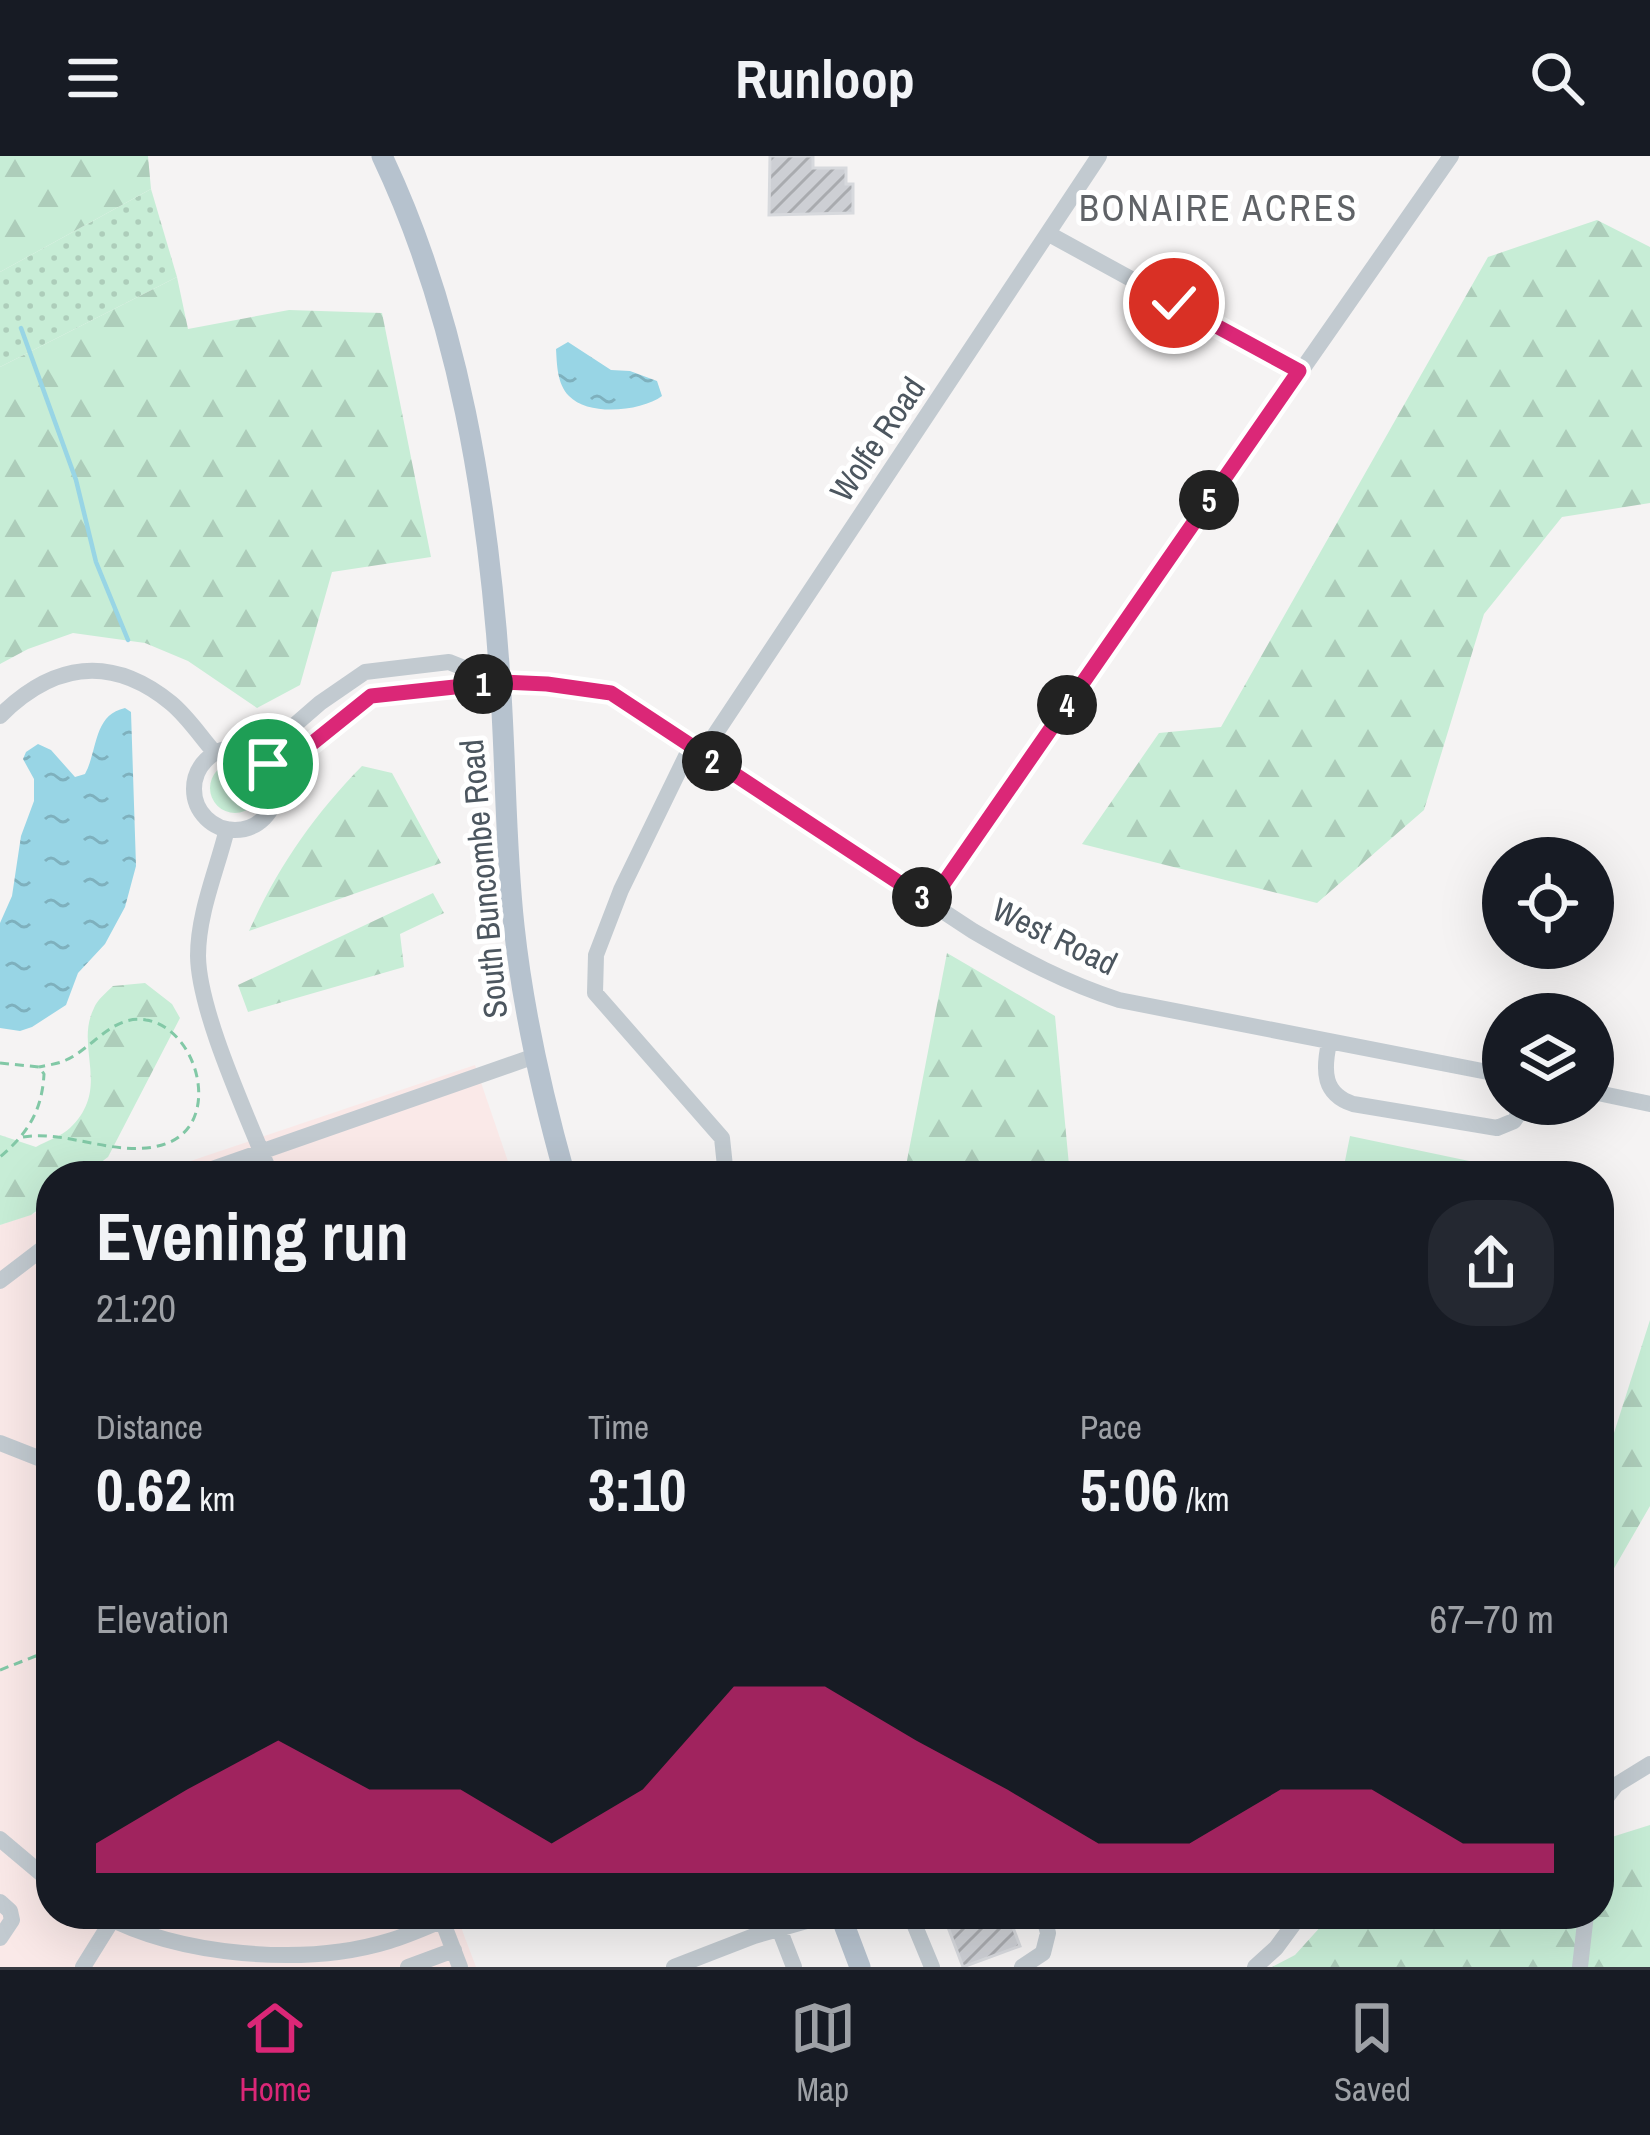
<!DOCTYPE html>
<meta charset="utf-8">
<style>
body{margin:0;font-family:"Archivo Narrow",sans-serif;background:#242831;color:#f1f3f6;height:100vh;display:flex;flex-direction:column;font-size:45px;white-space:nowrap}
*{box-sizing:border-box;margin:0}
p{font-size:39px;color:#9ea1a6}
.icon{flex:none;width:66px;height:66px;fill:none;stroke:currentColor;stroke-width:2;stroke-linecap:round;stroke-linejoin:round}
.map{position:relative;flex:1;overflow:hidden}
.sheet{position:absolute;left:36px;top:1005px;width:1578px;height:768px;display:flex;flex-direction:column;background:#171b24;border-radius:48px;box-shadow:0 12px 48px #0002}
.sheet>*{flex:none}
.buttons{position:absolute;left:1482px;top:681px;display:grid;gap:24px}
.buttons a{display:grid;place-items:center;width:132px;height:132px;border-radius:50%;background:#171b24;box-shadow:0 12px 48px #0002;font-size:60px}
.pin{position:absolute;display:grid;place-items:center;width:102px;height:102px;color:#fff;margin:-51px;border:6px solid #fff;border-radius:50%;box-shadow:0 3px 12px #0007}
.km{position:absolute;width:60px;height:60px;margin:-30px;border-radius:50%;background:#222;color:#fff;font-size:33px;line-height:60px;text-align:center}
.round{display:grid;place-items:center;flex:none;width:126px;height:126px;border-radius:48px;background:#242831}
.overview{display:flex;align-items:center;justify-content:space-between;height:204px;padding:0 60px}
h1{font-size:66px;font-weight:700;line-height:90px}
.stats{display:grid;grid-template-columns:repeat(3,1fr);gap:18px;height:204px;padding:12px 60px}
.stats div{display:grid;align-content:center}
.stats b{font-size:60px;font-weight:700}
.stats small{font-size:33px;font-weight:400}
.stats p{font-size:33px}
.chart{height:336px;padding:24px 60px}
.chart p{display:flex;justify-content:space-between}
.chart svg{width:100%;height:216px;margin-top:12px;fill:#db2777;opacity:.7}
header{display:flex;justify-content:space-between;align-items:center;height:156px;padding:0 60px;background:#171b24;font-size:54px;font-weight:700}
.dock{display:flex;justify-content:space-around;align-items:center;height:168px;border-top:3px solid #363941;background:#171b24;font-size:33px;color:#9ea1a6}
.dock a{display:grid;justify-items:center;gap:6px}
.dock .active{color:#db2777}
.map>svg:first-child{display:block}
</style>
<header><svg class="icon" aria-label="menu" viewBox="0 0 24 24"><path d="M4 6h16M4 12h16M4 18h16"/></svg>Runloop<svg class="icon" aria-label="search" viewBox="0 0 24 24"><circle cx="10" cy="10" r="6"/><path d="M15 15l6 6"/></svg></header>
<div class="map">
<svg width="1650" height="1811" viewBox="0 0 1650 1811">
<defs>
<pattern id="grass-dots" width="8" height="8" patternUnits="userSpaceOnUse" patternTransform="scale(3)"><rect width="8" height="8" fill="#c7edd6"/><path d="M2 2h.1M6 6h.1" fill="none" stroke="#adcdba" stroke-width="1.8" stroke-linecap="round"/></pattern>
<pattern id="forest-firs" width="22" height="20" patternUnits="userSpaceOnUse" patternTransform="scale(3)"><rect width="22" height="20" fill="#c7edd6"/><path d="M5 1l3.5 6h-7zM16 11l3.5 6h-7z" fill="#adcdba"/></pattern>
<pattern id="water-ripples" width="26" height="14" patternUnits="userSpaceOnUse" patternTransform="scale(3)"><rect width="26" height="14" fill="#98d5e5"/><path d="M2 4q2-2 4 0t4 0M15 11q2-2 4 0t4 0" fill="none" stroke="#7eb0bd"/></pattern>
<pattern id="building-hatch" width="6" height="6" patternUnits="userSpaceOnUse" patternTransform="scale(3)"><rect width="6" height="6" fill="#cdcfd4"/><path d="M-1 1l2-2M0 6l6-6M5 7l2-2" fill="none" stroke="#a9abaf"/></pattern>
</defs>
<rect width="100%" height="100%" fill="#f5f3f3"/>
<path fill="#fae9e8" d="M475 909 513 1020H146Z
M51 1052V1758H456L476 1811H0V1069Z"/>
<path fill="url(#grass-dots)" d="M151 33 177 121 0 211V116Z"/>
<path fill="url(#forest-firs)" d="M0 0H148L151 33 0 116Z
M1597 64 1650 91V347L1562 361 1484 458 1424 654 1317 747 1082 688 1159 577 1221 571 1488 101Z
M177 121 188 173 289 154 382 157 431 401 332 416 300 529 257 552 188 505 145 487 73 477 28 493 0 508V211Z
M362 610 392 617 441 707 249 775C278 711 313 660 362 610Z
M433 737 444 757 400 778 404 811 248 856 238 829Z
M947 797 1055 860 1070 1020H904Z
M145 827 172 848 180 862 108 1001 83 1020H51V1044L31 1059 0 1069V979L36 991C46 985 62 980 70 972 112 932 74 892 94 852 97 844 107 836 113 830Z
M1650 1164V1350L1601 1435 1614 1578 1599 1583V1324Z
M1650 1669V1811H1272L1295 1799 1323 1768 1357 1758H1599V1685Z"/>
<path fill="#c7edd6" d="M210 632a25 25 0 1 1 50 0a25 25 0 1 1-50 0Z
M1350 980 1474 1006 1472 1020H1342Z"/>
<path fill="url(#water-ripples)" d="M568 186 611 214 630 215 657 225 662 240C642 255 589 261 569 240 557 228 557 209 556 193Z
M125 552 131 556 136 710 125 751 105 788 78 817 66 849 32 871 20 875 0 872V767L12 740 21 680 34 645V623L23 603 26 596 38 588 51 594 75 621 85 618C98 594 93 559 125 552Z"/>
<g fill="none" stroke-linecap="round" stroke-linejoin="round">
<path stroke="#98d5e5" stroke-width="4.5" d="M21 172 76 324 96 406 128 484"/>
</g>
<path fill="url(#building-hatch)" stroke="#d7d9dd" stroke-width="3" d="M770 0H813V12H846V28H853V57L769 59Z
M943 1758H1008L1020 1790 963 1811Z"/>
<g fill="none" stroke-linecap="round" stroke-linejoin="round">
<path stroke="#82c8a6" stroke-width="3" stroke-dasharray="9 6" stroke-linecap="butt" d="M0 907 39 911 44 918C42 955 28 977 0 1001
M23 981C69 973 124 1006 170 986 222 963 197 872 146 864 113 858 93 892 66 904 58 908 48 909 39 911
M0 1514 51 1494"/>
<path stroke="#c2cad0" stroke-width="16" d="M1049 78 1299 215
M0 560C53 507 111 498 171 547 187 560 201 581 215 597
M691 590 621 734 596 799 595 837 722 982 726 1020
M194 633a41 41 0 1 1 82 0a41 41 0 1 1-82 0Z
M702 598 1099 0
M259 600 320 547 365 516 449 506 494 524
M274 618 371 540 501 526 547 528 611 537 973 775C1021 803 1066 827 1119 844L1503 919
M227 673C217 714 198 757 198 800 199 858 249 963 271 1020
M930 747 1451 0
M1329 887C1323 915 1323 938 1353 948L1497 972 1514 965 1525 948
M1593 936 1650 948
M192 1020 535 900
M0 1125 51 1086
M0 1287 51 1307
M1599 1651 1616 1629 1650 1608
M0 1683 51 1726
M0 1746 10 1755 12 1764 0 1782
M101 1758C179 1800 304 1811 389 1785 413 1778 435 1767 458 1758
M910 1758 932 1811
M442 1764 460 1811
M780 1775 794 1811
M83 1811 116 1758
M408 1811 454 1794
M674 1811 754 1780 831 1758
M1022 1811 1043 1797 1048 1777 1043 1758
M1255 1811 1276 1792 1301 1758
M1580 1811 1586 1758"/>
<path stroke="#b6c2ce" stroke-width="21" d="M382 0C459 162 488 346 500 523 506 605 505 688 514 770 523 854 542 938 565 1020
M840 1758 860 1811"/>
</g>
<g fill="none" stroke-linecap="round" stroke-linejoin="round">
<defs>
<path id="route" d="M268 608 274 618 371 540 501 526 547 528 611 537 930 747 1299 215 1174 147"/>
</defs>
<use href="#route" stroke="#fff" stroke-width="24"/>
<use href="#route" stroke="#db2777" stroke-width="15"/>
</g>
<g text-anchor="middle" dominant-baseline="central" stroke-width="10" stroke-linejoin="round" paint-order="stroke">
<g font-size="33" fill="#4c565f" stroke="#fff">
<text transform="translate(877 283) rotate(-56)">Wolfe Road</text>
<text transform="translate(483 723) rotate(-95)">South Buncombe Road</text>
<text transform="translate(1055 780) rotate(26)">West Road</text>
</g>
<g font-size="36" letter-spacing="3" fill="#606367" stroke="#fff">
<text x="1219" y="52">BONAIRE ACRES</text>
</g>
</g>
</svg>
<div class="buttons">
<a><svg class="icon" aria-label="locate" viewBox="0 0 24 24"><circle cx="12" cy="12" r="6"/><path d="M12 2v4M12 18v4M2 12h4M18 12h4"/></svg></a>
<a><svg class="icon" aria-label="layers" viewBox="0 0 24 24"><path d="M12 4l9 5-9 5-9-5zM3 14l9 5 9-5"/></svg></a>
</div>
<div class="pin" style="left:268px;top:608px;background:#1e9e55"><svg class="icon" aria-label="arrive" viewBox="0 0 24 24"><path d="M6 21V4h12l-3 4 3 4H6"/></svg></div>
<div class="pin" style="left:1174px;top:147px;background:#d93025"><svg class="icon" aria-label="check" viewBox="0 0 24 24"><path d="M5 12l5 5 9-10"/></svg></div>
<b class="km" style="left:483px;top:528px">1</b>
<b class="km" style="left:712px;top:605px">2</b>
<b class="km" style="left:922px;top:741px">3</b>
<b class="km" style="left:1067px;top:549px">4</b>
<b class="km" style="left:1209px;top:344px">5</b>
<section class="sheet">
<div class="overview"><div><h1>Evening run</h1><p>21:20</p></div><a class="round"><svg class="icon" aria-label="share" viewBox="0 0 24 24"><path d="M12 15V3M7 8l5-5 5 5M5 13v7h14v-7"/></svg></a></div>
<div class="stats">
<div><p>Distance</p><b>0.62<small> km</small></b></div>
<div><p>Time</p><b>3:10</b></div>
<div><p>Pace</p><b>5:06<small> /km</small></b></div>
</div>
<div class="chart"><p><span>Elevation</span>67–70 m</p>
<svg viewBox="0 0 160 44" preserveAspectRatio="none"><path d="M0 44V38L10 27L20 17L30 27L40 27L50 38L60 27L70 6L80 6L90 17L100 27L110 38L120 38L130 27L140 27L150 38L160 38V44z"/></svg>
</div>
</section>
</div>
<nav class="dock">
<a class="active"><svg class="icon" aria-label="home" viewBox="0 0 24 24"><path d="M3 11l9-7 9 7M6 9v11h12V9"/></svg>Home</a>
<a><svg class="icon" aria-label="map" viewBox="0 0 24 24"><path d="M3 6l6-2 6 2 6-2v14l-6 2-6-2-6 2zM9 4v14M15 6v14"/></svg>Map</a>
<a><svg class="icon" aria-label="saved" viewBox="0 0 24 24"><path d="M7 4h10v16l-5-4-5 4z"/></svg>Saved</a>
</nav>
